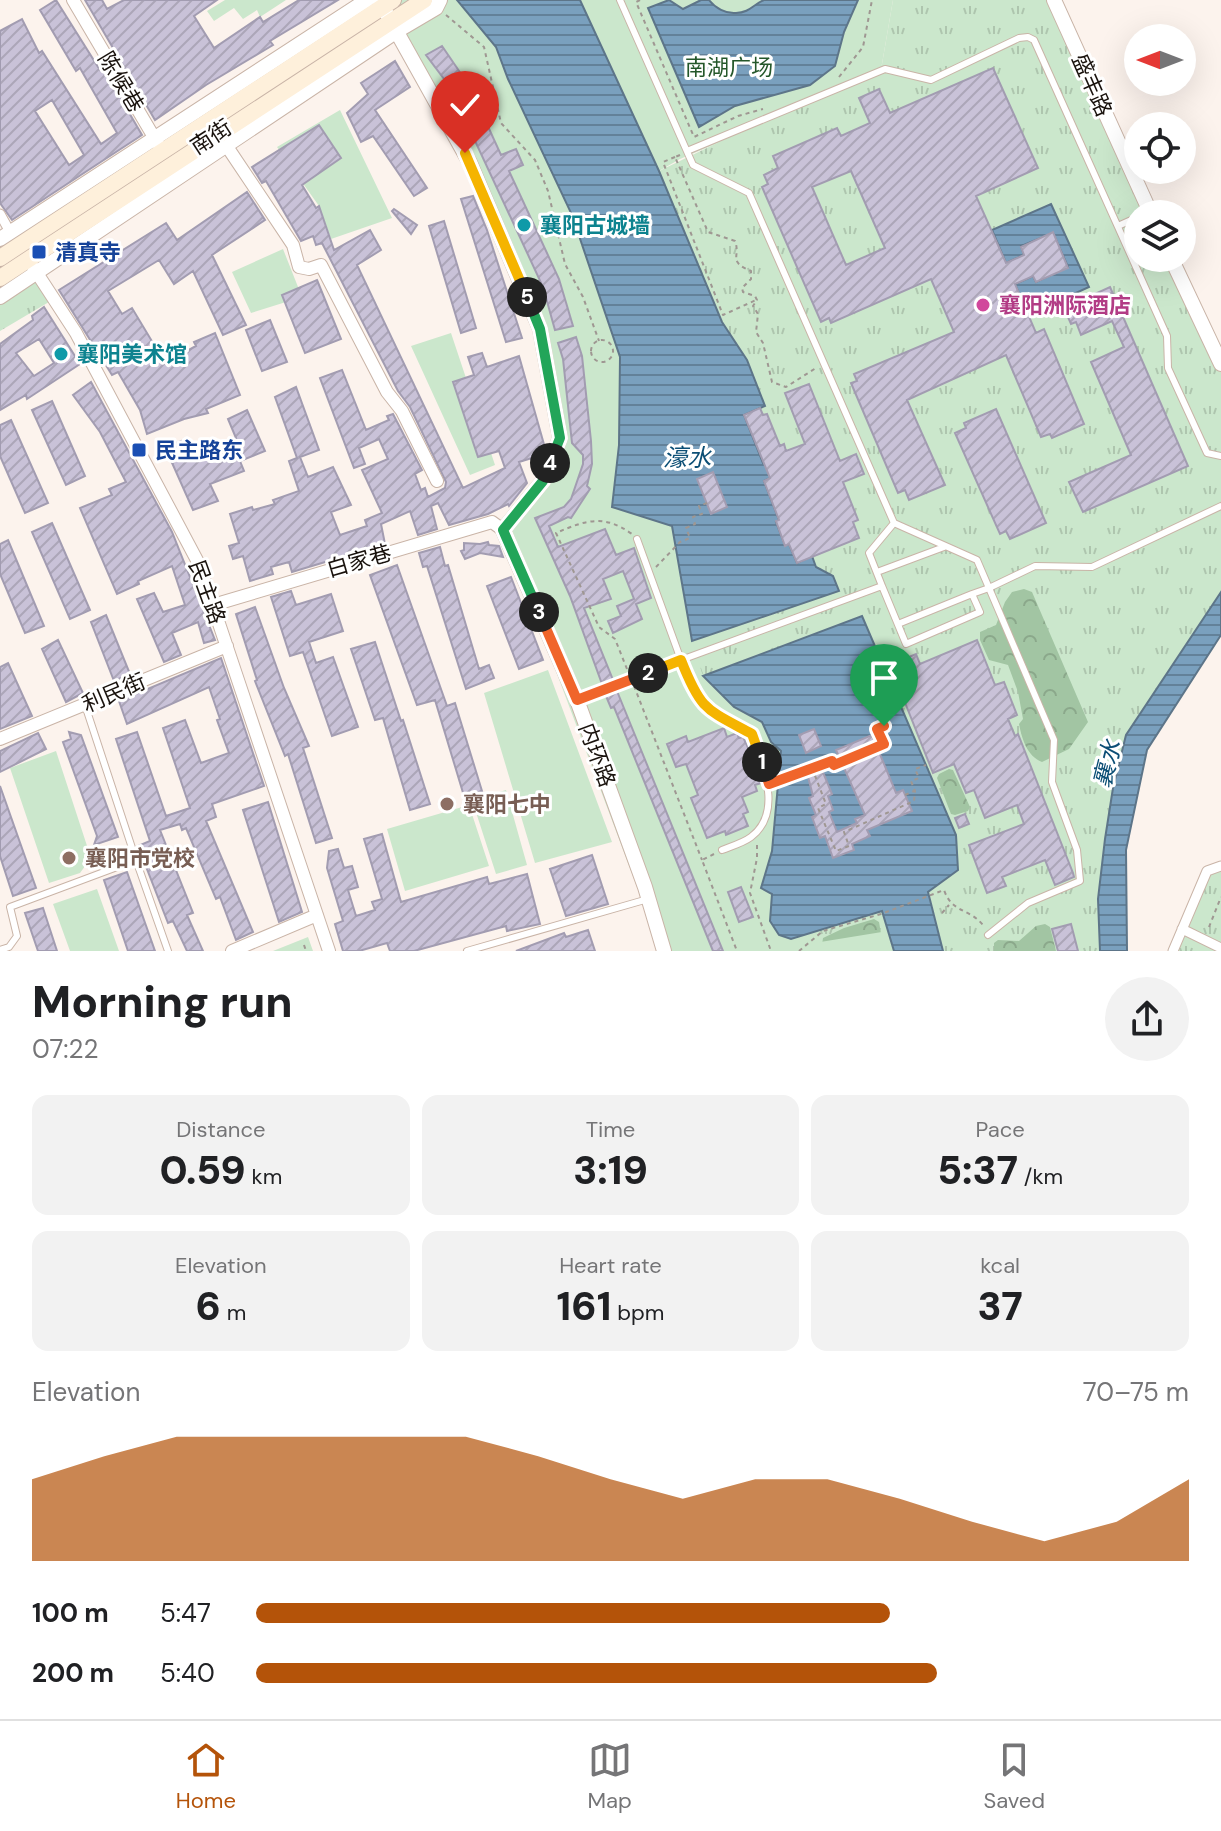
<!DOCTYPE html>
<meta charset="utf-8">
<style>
body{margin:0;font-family:"DM Sans","Noto Sans SC",sans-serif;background:#f2f2f2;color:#202124;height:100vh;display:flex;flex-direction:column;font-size:30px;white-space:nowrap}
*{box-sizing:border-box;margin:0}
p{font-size:26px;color:#757577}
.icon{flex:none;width:44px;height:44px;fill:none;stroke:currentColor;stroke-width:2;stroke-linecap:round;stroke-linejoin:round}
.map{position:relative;height:951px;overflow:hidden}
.sheet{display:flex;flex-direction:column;background:#fff;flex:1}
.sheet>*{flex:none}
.needle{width:52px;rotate:270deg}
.fabs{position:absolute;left:1124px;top:24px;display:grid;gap:16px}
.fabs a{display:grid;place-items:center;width:72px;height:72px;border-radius:50%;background:#fff;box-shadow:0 8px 32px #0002;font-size:40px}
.pin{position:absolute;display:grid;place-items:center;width:68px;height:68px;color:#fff;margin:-82px -34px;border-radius:50% 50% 50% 0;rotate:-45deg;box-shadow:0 0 8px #0007}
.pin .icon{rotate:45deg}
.km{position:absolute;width:40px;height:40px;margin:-20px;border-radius:50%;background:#222;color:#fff;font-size:22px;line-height:40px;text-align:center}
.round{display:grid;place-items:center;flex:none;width:84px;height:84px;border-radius:42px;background:#f2f2f2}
.head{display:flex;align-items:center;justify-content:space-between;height:136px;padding:0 32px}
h1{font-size:44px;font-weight:800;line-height:60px}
.stats{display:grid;grid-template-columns:repeat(3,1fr);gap:12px;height:136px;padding:8px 32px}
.stats div{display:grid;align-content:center;border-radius:16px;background:#f2f2f2;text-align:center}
.stats b{font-size:40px;font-weight:800}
.stats small{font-size:22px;font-weight:400}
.stats p{font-size:22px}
.chart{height:224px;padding:16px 32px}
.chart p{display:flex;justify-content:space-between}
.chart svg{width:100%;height:144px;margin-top:8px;fill:#b45309;opacity:.7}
ul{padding:0 32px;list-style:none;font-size:26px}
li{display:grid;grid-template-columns:128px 96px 1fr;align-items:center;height:60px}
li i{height:20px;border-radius:10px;background:#b45309}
.tab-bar{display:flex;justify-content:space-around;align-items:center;height:112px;border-top:2px solid #e0e0e0;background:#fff;font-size:22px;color:#757577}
.tab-bar a{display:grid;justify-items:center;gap:4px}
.tab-bar .selected{color:#b45309}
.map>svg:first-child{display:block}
</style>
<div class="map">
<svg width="1221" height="951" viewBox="0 0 1221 951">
<defs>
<pattern id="grass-tufts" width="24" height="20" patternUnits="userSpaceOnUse" patternTransform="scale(2)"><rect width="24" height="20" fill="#cbe7cc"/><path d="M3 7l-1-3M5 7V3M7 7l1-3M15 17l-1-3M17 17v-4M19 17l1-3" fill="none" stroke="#aec5ae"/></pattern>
<pattern id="forest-crowns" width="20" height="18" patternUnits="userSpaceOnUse" patternTransform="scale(2)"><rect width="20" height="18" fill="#a2c5a3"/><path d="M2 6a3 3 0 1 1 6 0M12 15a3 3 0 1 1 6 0" fill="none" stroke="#8ba88b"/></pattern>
<pattern id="water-rules" width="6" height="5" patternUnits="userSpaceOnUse" patternTransform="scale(2)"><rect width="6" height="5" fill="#7aa0be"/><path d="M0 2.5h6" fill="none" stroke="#638199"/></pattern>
<pattern id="building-hatch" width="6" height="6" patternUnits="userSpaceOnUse" patternTransform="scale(2)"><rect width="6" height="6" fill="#c9c2d8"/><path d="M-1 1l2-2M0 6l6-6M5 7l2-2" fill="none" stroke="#aca6b8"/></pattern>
</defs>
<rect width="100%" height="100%" fill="#fcf3ed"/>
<path fill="url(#grass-tufts)" d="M893 0H1054L1151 214H1138V258H1171L1221 364V592L1126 735 1098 899 1100 951H943L862 616 704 676 734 707 762 722 771 742 781 751 772 851V894L791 939 882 911 894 951H723L612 507 833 576 816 567 797 563 789 545 785 546 776 521 779 519 764 481 773 477 764 463 744 415 760 408 747 360 722 322 659 171 882 64Z
M37 272 54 299 0 331V296Z
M1221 866V951H1173L1207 871Z"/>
<path fill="url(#forest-crowns)" d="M1024 589 1032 592 1088 722 1069 749 1042 762C1027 756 1022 739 1019 724L1023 719 1018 692 1008 665 989 660 980 640V632L996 625 1005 602 1012 592Z
M949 769 953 770 970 807 968 811 955 815 951 814 937 778 939 774Z
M874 919 879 922 884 951 822 945 823 938 844 928Z
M1045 924 1050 927 1056 951H994V943L998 940 1019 941 1036 926Z"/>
<path fill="#cbe7cc" d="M225 0H286L260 17 257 10 243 19 234 8 214 21 207 11Z
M379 0H457L496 47 508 79 572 215 620 357 619 445 612 507 672 526 692 641 703 676 734 707 762 722 771 742 781 751 772 851 761 887 772 894 771 921 779 935 808 944 888 931 894 951H661L503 530 543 481 560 438 540 329 470 163Z
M580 0H893L882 64 860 83 680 159 659 171Z
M340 110 392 218 331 239 319 206 277 147Z
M283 249 302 297 251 313 232 272Z
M451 333 495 465 470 475 411 346Z
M548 670 612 842 535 863 484 693Z
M56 751 91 858 80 873 49 883 10 768Z
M506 790 527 865 496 874 472 800Z
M469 805 489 866 405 891 387 829Z
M97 889 119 951H70L53 904Z
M308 937 313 951H273Z"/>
<path fill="url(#water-rules)" stroke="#5d7589" stroke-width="2" d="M457 0H580L659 171 722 322 747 360 765 406 744 415 763 463 774 476 764 481 779 520 776 522 785 545 789 544 797 563 812 556 816 567 833 576 839 591 692 641 672 526 612 507 619 445 620 357 572 215 508 79 496 47Z
M669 0 683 9 701 0H709C715 8 726 14 736 13 749 13 754 4 764 0 771 0 844 0 858 0L844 32 835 66 810 85 735 106 699 127 648 8Z
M1051 204 1089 287 1028 315 1015 284 1033 276 1036 282 1068 267 1053 233 1021 246 1024 255 1006 263 992 230Z
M1221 592V635L1147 750 1126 850 1127 951H1100L1098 899 1105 839 1113 788 1126 735Z
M862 616 956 835 958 870 928 892 943 951H894L882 911 791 939 779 935 770 921 772 894 761 888 772 851 781 751 771 742 762 722 734 707 703 676Z"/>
<path fill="url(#building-hatch)" stroke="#a29cb1" stroke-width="2" fill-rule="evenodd" d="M56 0 100 70 103 68 142 135 12 220 0 203V31L22 19 39 53 42 51 101 144 117 133 80 68 76 71 40 10ZM52 100 84 155 69 165 35 111Z
M85 0H102L107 9 124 0H217L194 16 214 48 260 17 263 22 299 0H338L270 41 273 45 206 85 155 120Z
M442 46 470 87 501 155 516 149 523 165 509 171 559 279 573 326 555 330 543 287 450 87 426 55Z
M395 61 410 87 375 110 427 188 414 196 373 136 361 142 347 113 368 94 361 83Z
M993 68 1038 168 976 196 1006 263 1024 255 1021 247 1053 232 1068 268 1036 282 1033 276 1015 284 1036 333 1044 329 1084 424 1052 438 1050 434 1041 437 1006 355 907 400 945 485 909 500 905 490 898 493 851 383 857 381 854 374 954 332 931 279 831 323 829 318 821 322 762 187 768 184 764 175 778 168 773 156 837 128 841 136 870 123 859 98 879 89 890 113ZM851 171 885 248 846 265 812 187Z
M319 125 341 158 302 185 316 208 319 206 334 250 370 230 381 250 357 265 463 488 505 468 499 451 478 457 453 382 474 375 468 357 482 353 487 367 519 356 545 448 542 455 519 462 527 483 509 506 508 504 488 514 449 525 438 503 431 506 437 529 418 535 410 511 381 524 385 544 292 572 289 562 271 567 273 574 250 581 243 556 233 559 229 546 239 543 230 514 252 507 253 510 275 504 273 500 299 491 289 461 297 458 275 397 296 387 319 450 300 457 308 477 333 467 351 505 331 512 340 535 367 526 365 520 382 513 362 470 388 459 379 439 359 448 365 464 354 468 320 378 342 370 366 430 389 420 387 416 393 414 422 470 415 474 421 490 425 488 428 497 445 488 446 482 410 407 398 391 322 243 316 245 313 236 301 241 266 181 262 183 252 167Z
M247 192 265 220 212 255 246 325 223 335 193 271 174 284 159 260 108 291 122 314 132 308 165 363 196 346 194 342 215 333 240 395 206 409 208 413 184 419 147 434 140 410 118 372 112 375 59 290 166 223 177 240Z
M473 196 487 230 522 338 506 342 461 199Z
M394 209 417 225 411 234 392 211Z
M444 221 476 328 461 333 429 226Z
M317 280 341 339 305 353 282 295Z
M1110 287 1188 466 1083 512 1069 482 1131 455 1091 362 1124 347 1112 321 1081 335 1076 322 1071 324 1064 308Z
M44 307 80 364 27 399 26 395 0 410V344L33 320 32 316ZM39 339 54 363 34 376 16 353Z
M270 320 287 362 262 371 246 330Z
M576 337 582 356 591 441 592 464 587 486 590 489 571 518 568 517 549 526 558 547 605 529 616 555 634 548 651 598 636 604 642 619 613 633 608 621 621 616 617 606 634 599 623 571 603 579 611 599 584 608 613 680 602 684 570 596 535 518 564 507 571 499 583 464V455L572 443 563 359 558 343Z
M91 382 172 532 215 640 204 643 198 622 172 633 181 655 164 662 137 599 154 593 163 612 185 605 172 566 138 581 139 584 117 594 80 508 112 495 109 489 126 482 100 432 73 395Z
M809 384 840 461 856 454 864 474 843 482 858 520 853 522 859 538 797 563 789 544 785 546 776 521 779 520 764 481 770 478 744 415 760 408 763 415 767 414 780 446 784 444 786 451 805 444 785 393Z
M52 401 85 476 66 485 32 410Z
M996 409 1046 523 1010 539 1006 531 1000 534 955 433 966 428 964 423Z
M247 410 265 451 240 461 244 471 210 484 218 501 193 510 165 447 181 441 187 457 236 438 228 419Z
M11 420 48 503 25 513 0 456V425Z
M713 472 727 507 711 514 697 479Z
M52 523 90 610 70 619 32 532Z
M8 540 44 626 25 633 0 574V544Z
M488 542 489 545 499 546 503 557 480 553 465 559 461 551 464 550V543L480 544Z
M440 547 445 566 448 565 479 669 489 665 494 678 466 689 427 566 423 567 419 553Z
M397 565 447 706 455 703 482 791 464 796 435 700 417 705 370 575Z
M511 577 543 660 519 669 487 586Z
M291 591 296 605 331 594 343 631 309 642 316 663 333 657 358 727 332 736 303 652 290 656 271 597Z
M255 607 284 688 309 746 303 748 332 838 316 843 288 754 285 756 255 681 257 680 236 614Z
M106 615 130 674 114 681 91 622Z
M58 640 83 693 66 702 42 649Z
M977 640 995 685 1004 682 1017 715 1008 719 1015 736 1018 734 1073 873 1074 877 1055 885 1045 860 1002 877 1006 886 987 893 969 845 1024 824 1017 805 985 818 974 790 966 793 954 764 933 773 902 695 907 692 900 674 904 672 899 661 916 654 920 664Z
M375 642 401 721 403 720 430 804 410 810 383 718 375 720 351 649Z
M221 658 264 786 212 804 216 817 206 821 253 932 236 940 220 897 216 899 186 828 182 830 180 824 160 830 193 913 187 915 203 951H187L173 921 168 923 138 846 150 841 116 739 137 732 166 816 190 808 163 728 185 720 201 763 229 753 217 720 220 719 209 687 127 724 119 701Z
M8 663 32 716 0 729V667Z
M617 691 619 696 723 951H713L614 707 611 708 606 696H604Z
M724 728 727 737 737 733 739 738 743 737 757 767 761 783 755 785 757 791 742 797 748 812 743 814 748 826 726 835 725 831 707 838 691 798 698 795 686 764 676 767 667 744 686 736 688 742Z
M814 729 821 746 806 753 799 735Z
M69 732 81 735 118 837 94 845 97 836 63 742 71 739Z
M38 733 46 749 0 772V751Z
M872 735 896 793 903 790 912 811 867 830 870 836 852 844 854 850 833 858 825 836 820 838 812 817 816 815 809 798 813 796 806 769 820 765 832 794 828 796 833 810 829 812 837 832 857 823 855 819 865 815 836 750Z
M0 786 36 888 13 896 0 856Z
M268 802 302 912 279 922 243 810Z
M965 814 969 824 959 828 955 818Z
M382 834 401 902 487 877 489 884 527 874 540 924 507 931 506 926 414 951H390L387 943 359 951H343L335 924 343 921 327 868 329 851 338 849 344 868 352 866 358 887 348 890 356 916 375 910 372 902 382 899 364 839Z
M592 855 608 904 566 916 550 869Z
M127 872 155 951H128L104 880Z
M741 887 753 917 739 922 728 892Z
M43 908 57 951H38L25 913Z
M1071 924 1078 951H1058L1052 929Z
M588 930 595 951H516L564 933 566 937Z"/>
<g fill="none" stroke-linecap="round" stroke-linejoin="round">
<defs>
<path id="service" d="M620 0 693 165 749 193 894 523 977 560 989 588 972 594 980 612 906 644 882 586
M687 151 885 69 931 80 1019 38 1028 37 1034 40 1167 336 1168 368 1207 453 1221 456
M1118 226 1138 217
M637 539 681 660 882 586 869 553 894 523
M877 572 944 547
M898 624 972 594
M577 700 681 660C701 711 706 709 752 734 762 765 784 812 751 837 743 843 732 846 722 850
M85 705 136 860
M988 935 1028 903 1080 881 1077 850 1052 782 1054 740 989 588 1035 566 1092 567 1221 506
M0 950 9 947 17 936 10 907 136 860 168 951
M467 951 648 899"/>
<path id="pedestrian" d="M0 214 10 232
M1182 929 1221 948
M1173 951 1207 871 1221 866"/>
<path id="minor" d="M73 0 158 144
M226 145 293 245 299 267 309 269 321 265 387 392 402 411 437 481
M33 267 76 333 199 564 329 951
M213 605 492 522 503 530
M0 739 227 646
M232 951 317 915"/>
<path id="tertiary" d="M379 0 470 163 540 329 560 438 543 481 503 530 577 700 645 887 664 951
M1054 0 1151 214
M0 239 367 0
M1171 258 1221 364
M0 297 397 31 436 8 440 0"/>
<path id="secondary" d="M0 258 393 0
M0 278 424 0"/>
</defs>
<use href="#service" stroke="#c9b4a7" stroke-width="8"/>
<use href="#pedestrian" stroke="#c9b4a7" stroke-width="11"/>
<use href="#minor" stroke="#c9b4a7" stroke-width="14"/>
<use href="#tertiary" stroke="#c9b4a7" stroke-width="16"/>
<use href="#secondary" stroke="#c9b4a7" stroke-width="18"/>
<path stroke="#9f9792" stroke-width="2" stroke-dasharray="4 4" stroke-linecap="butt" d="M640 0 636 2 694 137 738 116 763 109
M446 15 484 47 501 123 535 160 548 191 565 264 583 297 599 341
M839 77 863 47 872 0
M680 155 675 157 708 232 735 241C741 257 727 261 751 271V279L742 288 743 292 755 296 757 300 753 306 758 314 756 332 763 343 772 382 786 387 816 368
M675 157 663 162 723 315 756 300
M591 351a11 11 0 1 1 22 0a11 11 0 1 1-22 0Z
M656 567 680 542 690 538 686 528 695 524 693 517 702 514 699 506 707 503
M627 669 615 639 599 627 556 533C586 520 604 514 632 534
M634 686 702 860
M812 768 826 804 818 808 836 851 849 846 844 832 914 801 915 791 911 781 919 778 915 769 926 765
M774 782 832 761 834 765 884 744 877 729 884 726 878 712 884 710 878 696 885 693 880 679 888 676
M905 795 914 791
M757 845V858L750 893 771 951
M714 854 702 860 737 951
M942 913 949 905
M1209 927 1221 897
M304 945 306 951
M799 951 823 931 881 914 944 890C952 913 969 908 983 925"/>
<use href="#service" stroke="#fff" stroke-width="6"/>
<use href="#pedestrian" stroke="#fff" stroke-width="9"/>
<use href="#minor" stroke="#fff" stroke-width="12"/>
<use href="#tertiary" stroke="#fff" stroke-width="14"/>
<use href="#secondary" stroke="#fef0db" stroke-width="16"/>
</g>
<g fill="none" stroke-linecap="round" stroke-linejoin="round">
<defs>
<path id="split-1" d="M762 762 769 784 832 761 834 765 884 744 877 729 884 726"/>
<path id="split-2" d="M648 673 681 660C701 711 706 709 752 734L762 762"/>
<path id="split-3" d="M539 612 577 700 648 673"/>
<path id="split-4" d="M539 612 503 530 543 481 550 463"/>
<path id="split-5" d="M527 297 540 329 560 438 550 463"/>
<path id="split-6" d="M465 153 527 297"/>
</defs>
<use href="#split-1" stroke="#fff" stroke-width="16"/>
<use href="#split-2" stroke="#fff" stroke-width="16"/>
<use href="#split-3" stroke="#fff" stroke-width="16"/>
<use href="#split-4" stroke="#fff" stroke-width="16"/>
<use href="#split-5" stroke="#fff" stroke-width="16"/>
<use href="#split-6" stroke="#fff" stroke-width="16"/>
<use href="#split-1" stroke="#f0652b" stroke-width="10"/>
<use href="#split-2" stroke="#f5b400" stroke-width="10"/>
<use href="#split-3" stroke="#f0652b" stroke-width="10"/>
<use href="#split-4" stroke="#22a559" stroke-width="10"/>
<use href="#split-5" stroke="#22a559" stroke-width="10"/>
<use href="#split-6" stroke="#f5b400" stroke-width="10"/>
</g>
<g fill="#0f9aa8" stroke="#fff" stroke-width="3">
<circle cx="524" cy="225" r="8"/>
<circle cx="61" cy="354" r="8"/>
</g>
<g fill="#1a4fb4" stroke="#fff" stroke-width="3">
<rect x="31" y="244" width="16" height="16" rx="4"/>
<rect x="131" y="442" width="16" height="16" rx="4"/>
</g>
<circle fill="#d1479c" stroke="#fff" stroke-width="3" cx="983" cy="305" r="8"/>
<g fill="#8d6e63" stroke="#fff" stroke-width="3">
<circle cx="447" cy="804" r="8"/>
<circle cx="69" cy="858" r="8"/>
</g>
<g text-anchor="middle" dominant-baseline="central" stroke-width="6" stroke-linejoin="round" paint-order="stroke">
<g font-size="22" fill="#24572a" stroke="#fff">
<text x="729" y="67">南湖广场</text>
</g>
<g font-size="22" fill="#19120d" stroke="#fff">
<text transform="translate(121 82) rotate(59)">陈候巷</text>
<text transform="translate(1092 85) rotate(66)">盛丰路</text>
<text transform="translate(211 137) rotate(-33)">南街</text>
<text transform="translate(359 561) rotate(-16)">白家巷</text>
<text transform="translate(207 592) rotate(70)">民主路</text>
<text transform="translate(114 693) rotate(-23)">利民街</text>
<text transform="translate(597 755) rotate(70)">内环路</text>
</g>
<g font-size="22" font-weight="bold" fill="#0d838f" stroke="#fff" text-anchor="start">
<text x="540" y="225">襄阳古城墙</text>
<text x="77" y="354">襄阳美术馆</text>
</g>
<g font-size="22" font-weight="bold" fill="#164399" stroke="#fff" text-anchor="start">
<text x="55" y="252">清真寺</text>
<text x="155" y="450">民主路东</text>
</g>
<g font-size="22" font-weight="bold" fill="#b23c85" stroke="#fff" text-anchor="start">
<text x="999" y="305">襄阳洲际酒店</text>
</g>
<g font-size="22" font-weight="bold" fill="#785e54" stroke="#fff" text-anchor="start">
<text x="463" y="804">襄阳七中</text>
<text x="85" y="858">襄阳市党校</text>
</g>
<g font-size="24" font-style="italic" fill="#0b4e75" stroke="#fff">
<text x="687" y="457">濠水</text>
<text transform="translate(1107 764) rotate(-76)">襄水</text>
</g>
</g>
</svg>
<div class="fabs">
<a><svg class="needle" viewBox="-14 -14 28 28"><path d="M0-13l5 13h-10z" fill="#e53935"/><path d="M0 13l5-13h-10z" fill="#757577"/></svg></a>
<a><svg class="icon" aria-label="locate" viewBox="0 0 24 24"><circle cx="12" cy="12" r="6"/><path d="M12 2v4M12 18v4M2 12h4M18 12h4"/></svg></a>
<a><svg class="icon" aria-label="layers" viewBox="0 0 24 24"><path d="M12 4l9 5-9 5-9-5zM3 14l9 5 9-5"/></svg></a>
</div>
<div class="pin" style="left:884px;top:726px;background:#1e9e55"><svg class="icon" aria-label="arrive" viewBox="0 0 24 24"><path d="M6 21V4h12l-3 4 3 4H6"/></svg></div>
<div class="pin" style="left:465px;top:153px;background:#d93025"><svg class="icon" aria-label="check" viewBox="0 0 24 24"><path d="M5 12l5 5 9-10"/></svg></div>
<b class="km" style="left:762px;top:762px">1</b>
<b class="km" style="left:648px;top:673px">2</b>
<b class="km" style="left:539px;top:612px">3</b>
<b class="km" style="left:550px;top:463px">4</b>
<b class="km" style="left:527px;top:297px">5</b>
</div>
<section class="sheet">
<div class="head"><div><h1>Morning run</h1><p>07:22</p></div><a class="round"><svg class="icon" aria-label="share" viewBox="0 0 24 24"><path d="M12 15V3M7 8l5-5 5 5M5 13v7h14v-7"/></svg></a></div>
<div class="stats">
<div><p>Distance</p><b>0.59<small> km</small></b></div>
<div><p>Time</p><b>3:19</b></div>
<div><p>Pace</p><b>5:37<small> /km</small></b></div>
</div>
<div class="stats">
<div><p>Elevation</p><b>6<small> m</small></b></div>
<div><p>Heart rate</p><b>161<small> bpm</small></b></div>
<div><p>kcal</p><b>37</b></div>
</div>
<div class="chart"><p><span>Elevation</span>70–75 m</p>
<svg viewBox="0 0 160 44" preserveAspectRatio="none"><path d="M0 44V19L10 12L20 6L30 6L40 6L50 6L60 6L70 12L80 19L90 25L100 19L110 19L120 25L130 32L140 38L150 32L160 19V44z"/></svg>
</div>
<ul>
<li><b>100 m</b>5:47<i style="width:68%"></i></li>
<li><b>200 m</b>5:40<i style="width:73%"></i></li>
</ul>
</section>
<nav class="tab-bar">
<a class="selected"><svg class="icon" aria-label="home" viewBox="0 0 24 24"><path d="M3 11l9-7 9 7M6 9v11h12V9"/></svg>Home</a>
<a><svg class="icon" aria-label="map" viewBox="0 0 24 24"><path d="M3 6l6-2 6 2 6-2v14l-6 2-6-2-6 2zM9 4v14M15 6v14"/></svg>Map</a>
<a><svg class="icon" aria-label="saved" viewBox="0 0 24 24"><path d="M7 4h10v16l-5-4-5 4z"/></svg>Saved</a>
</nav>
